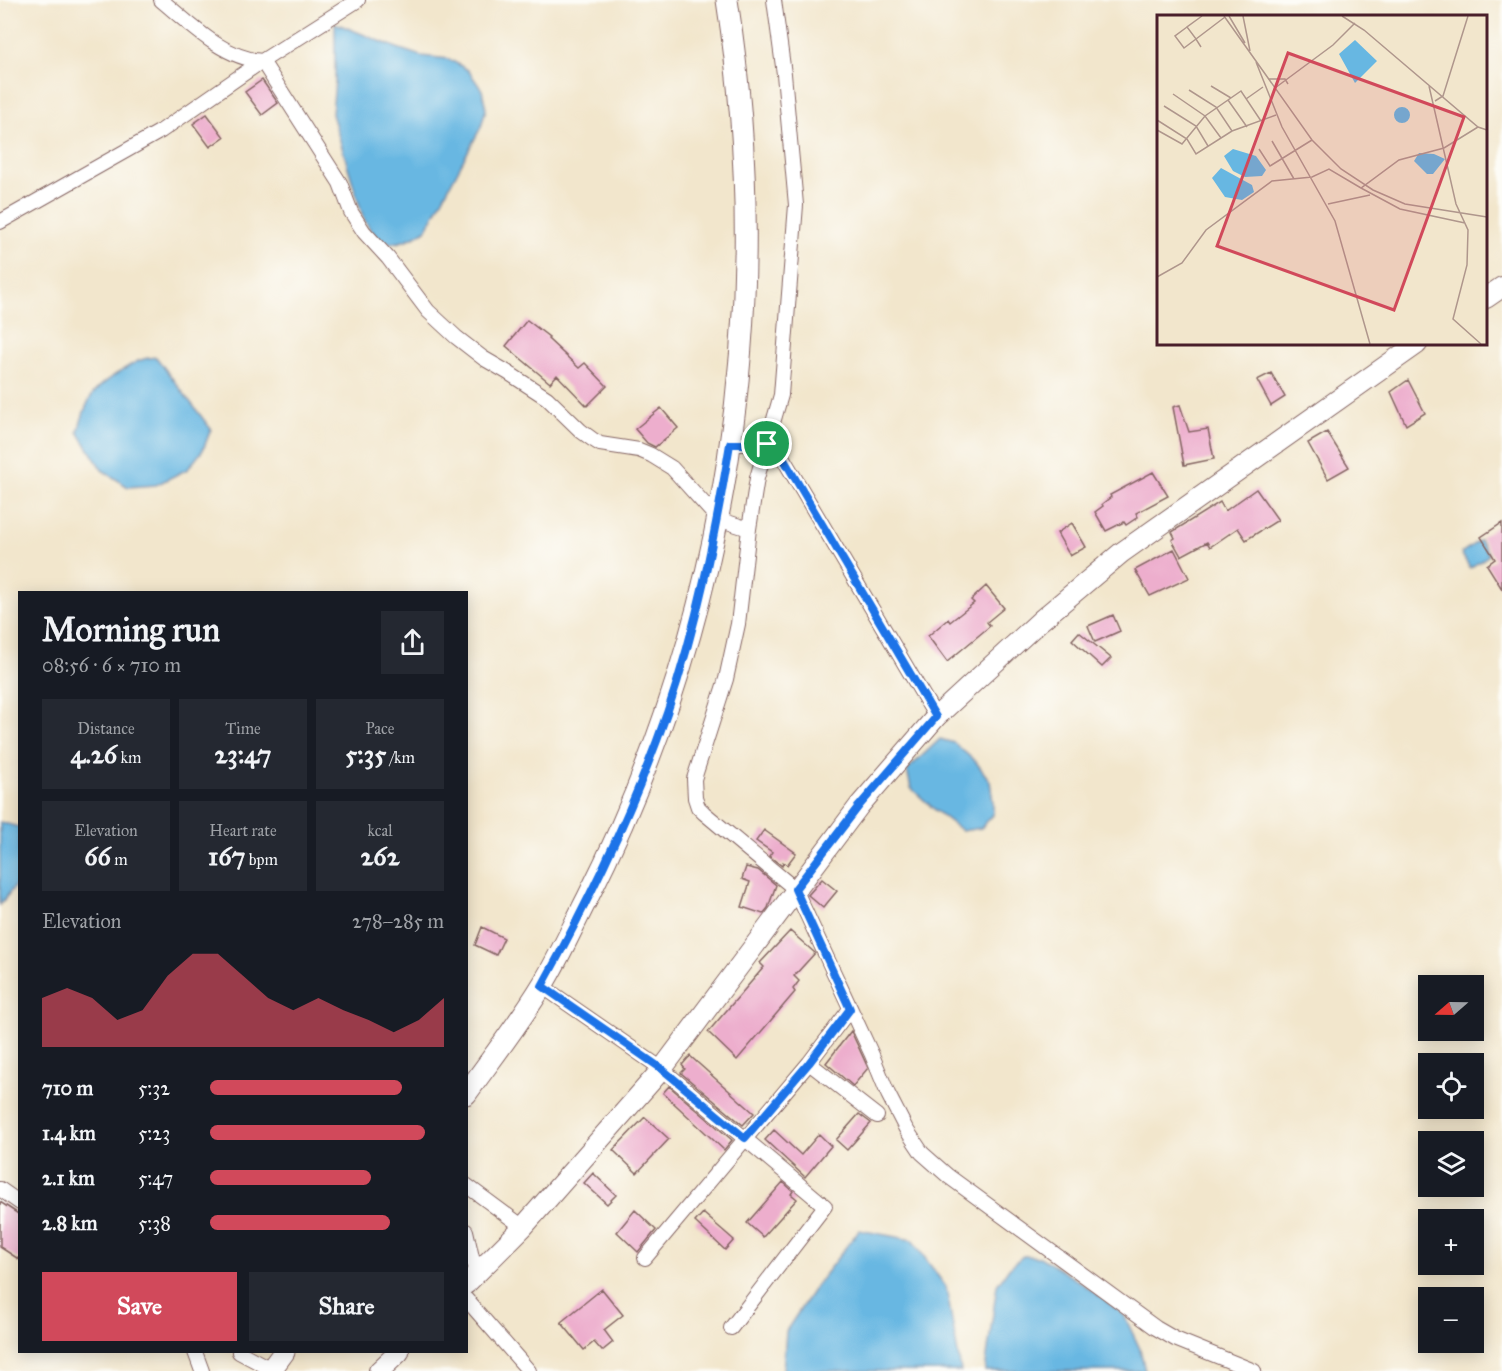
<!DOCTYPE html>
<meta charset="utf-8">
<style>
body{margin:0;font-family:"IM FELL Great Primer",serif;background:#242831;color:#f1f3f6;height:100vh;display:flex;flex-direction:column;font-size:22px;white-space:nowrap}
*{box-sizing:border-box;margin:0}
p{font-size:20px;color:#9ea1a6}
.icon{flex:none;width:33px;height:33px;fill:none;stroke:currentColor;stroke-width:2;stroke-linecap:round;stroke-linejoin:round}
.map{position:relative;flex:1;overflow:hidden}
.side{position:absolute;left:18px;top:591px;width:450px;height:762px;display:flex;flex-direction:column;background:#171b24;border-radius:0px;box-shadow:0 3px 15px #0003}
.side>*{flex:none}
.needle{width:39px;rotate:250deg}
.buttons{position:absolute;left:1418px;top:975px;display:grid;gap:12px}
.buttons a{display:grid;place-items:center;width:66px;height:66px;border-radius:0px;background:#171b24;box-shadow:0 3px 15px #0003;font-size:30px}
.pin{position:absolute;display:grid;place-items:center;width:51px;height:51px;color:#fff;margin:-26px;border:3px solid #fff;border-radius:50%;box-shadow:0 2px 6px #0007}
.round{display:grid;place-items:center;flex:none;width:63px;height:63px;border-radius:0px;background:#242831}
.summary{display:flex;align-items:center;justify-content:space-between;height:102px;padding:0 24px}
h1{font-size:33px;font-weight:800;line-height:45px}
.figures{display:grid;grid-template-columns:repeat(3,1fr);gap:9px;height:102px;padding:6px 24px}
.figures div{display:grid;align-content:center;border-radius:0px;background:#242831;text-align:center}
.figures b{font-size:26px;font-weight:800}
.figures small{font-size:16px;font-weight:400}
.figures p{font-size:16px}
.chart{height:168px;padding:12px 24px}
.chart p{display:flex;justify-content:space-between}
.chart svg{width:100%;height:108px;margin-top:6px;fill:#d1495b;opacity:.7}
.cta{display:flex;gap:12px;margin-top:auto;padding:12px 24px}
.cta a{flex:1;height:69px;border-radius:0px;background:#d1495b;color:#fff;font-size:24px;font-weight:800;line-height:69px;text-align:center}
.cta a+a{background:#242831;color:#f1f3f6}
ul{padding:0 24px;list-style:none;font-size:20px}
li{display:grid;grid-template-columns:96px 72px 1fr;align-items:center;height:45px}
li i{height:15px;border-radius:8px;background:#d1495b}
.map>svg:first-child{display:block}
</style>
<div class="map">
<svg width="1502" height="1371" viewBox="0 0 1502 1371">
<rect width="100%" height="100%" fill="#fdfcf7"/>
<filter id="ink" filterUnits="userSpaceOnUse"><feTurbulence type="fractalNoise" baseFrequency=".0167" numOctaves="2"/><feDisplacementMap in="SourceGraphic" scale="12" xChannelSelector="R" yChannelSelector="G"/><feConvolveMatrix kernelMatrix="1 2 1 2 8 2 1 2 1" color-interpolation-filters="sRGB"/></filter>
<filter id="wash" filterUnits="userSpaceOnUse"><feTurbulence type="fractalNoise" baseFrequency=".008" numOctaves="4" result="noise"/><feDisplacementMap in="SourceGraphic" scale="24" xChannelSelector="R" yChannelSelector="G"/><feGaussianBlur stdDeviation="1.35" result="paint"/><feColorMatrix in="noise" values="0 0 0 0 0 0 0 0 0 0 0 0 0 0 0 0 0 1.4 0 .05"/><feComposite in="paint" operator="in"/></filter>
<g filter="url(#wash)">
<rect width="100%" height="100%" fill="#f2e6cc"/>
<path fill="#67b7e2" stroke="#586b86" stroke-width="1.5" d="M335 23 397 48 421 56 449 59 468 70 482 90 486 109 481 127 426 230C397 248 379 250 363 217L332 114 335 81Z
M156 357 211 429 203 450 188 469 156 485 128 487 102 470 78 432C87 398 91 390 121 371 134 363 140 358 156 357Z
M1480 540 1489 555 1470 568 1461 553Z
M940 739 954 743 976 762 990 781 993 802V815L981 828 962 831 935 810 911 788 907 770Z
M0 822 19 827V881L0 905Z
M859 1230 912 1240 946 1287 961 1371H783L786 1331 815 1287Z
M1023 1256 1040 1257 1080 1282 1124 1315 1140 1349 1145 1371H985L997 1285 1009 1268Z"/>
<g id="blocks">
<path fill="#edaecd" d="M262 80 278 103 262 115 245 92Z
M207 114 224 137 210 147 193 124Z
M527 320 549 337 548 339 579 368 585 363 607 386 587 406 557 375 550 383 506 346Z
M1271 373 1285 397 1271 406 1257 380Z
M1408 380 1425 413 1406 425 1391 392Z
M1180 405 1189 432 1208 429 1214 459 1184 465 1173 407Z
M661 408 678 428 655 447 647 443 635 429Z
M1327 432 1349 467 1328 479 1308 443Z
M1153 472 1168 496 1136 513 1138 517 1126 525 1124 522 1106 531 1095 512 1103 506 1102 504 1111 497 1110 495Z
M1256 489 1278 520 1246 540 1238 528 1210 547 1207 542 1181 556 1172 540 1175 538 1172 532 1220 502 1225 511Z
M1072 523 1086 547 1070 556 1057 533Z
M1502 523V589L1487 565 1495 559 1481 537Z
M1174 549 1189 578 1150 596 1135 570Z
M986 586 1004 608 987 622 990 626 947 662 928 636 948 619 950 622 974 603 971 600Z
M1113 615 1120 631 1095 642 1088 626Z
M1079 632 1111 658 1102 667 1072 640Z
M764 830 796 853 787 865 783 862 782 866 769 856 772 852 756 841Z
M746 867 758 870 776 885 768 908 763 914 742 907 750 882 742 879Z
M822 879 837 891 823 908 808 895Z
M482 927 504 938 496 955 475 945Z
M790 931 815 953 794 976 799 981 793 989 795 992 737 1060 708 1032 764 967 760 963Z
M851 1031 868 1068 853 1086 826 1063Z
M690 1056 754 1113 743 1125 681 1073 685 1069 682 1065Z
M669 1086 732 1140 724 1150 663 1093Z
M859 1114 871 1123 847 1150 836 1140Z
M645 1117 669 1139 637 1173 613 1150Z
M774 1130 801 1155 819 1134 831 1146 805 1177 765 1140Z
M593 1173 616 1195 607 1204 584 1183Z
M783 1182 793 1191 791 1194 797 1199 763 1237 747 1223Z
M0 1202 20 1215V1260L0 1247Z
M635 1210 656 1230 638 1252 617 1232Z
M703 1213 734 1240 725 1250 695 1222Z
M602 1289 623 1315 604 1330 613 1342 602 1351 594 1342 584 1350 561 1322Z"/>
</g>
</g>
<g filter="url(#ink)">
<use href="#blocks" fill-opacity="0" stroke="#856563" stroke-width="1.5"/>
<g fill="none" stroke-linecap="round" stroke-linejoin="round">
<defs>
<path id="street" d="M161 0C190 24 223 58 262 61L340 183 351 212 364 232 388 258 428 311 456 337 483 358 507 372 547 398 581 431 592 439 600 444 639 450 651 455 672 468 718 519 749 529 738 624 726 679 694 779 695 798 698 807 704 813 795 889 872 1055 888 1094 906 1129 922 1153 948 1176 1156 1328 1175 1339 1254 1371
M0 222 161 131 262 61 358 0
M730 444H767L780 453 936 717
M749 529 757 478 781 395 796 205 784 74 774 0
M542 986 662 1069 825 1206 731 1328
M809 1063 877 1116
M466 1185 523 1227
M0 1189 20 1203
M466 1231 476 1275
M645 1258 809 1063 850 1009
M466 1299 529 1371
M195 1352 202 1371
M239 1352 271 1369"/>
<path id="secondary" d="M1486 298 1502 287
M466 1284 523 1227 662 1069 859 806 936 717 1040 621 1121 553 1417 344
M379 1371 399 1352"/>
<path id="primary" d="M466 1094C492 1058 520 1022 543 984 560 956 573 926 588 897 728 618 775 308 727 0
M270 1371 284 1352"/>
</defs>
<use href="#street" stroke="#856563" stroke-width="16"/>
<use href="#secondary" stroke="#856563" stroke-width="22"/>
<use href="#primary" stroke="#856563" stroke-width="23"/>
<use href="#street" stroke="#fff" stroke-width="14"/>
<use href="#secondary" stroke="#fff" stroke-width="20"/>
<use href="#primary" stroke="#fff" stroke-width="21"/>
</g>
</g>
<g fill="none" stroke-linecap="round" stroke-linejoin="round" filter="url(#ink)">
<defs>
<path id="route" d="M730 444H767L780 453 936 717 859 806 795 889 850 1009 809 1063 745 1138 662 1069 542 986C590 899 634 808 667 713 697 626 715 535 730 444Z"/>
</defs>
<use href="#route" stroke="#fff" stroke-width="12"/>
<use href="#route" stroke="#1a73e8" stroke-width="8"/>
</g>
<g transform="translate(1157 15)">
<rect width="330" height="330" fill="#f2e6cc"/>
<path d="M198 25 220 46 198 68 182 39ZM237 100a8 8 0 1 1 16 0a8 8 0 1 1-16 0ZM76 134 99 141 109 155 105 161 88 162 76 156 67 141ZM262 138 277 139 288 144 276 159H270L257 146ZM64 153 95 170 97 177 85 185 68 182 55 163Z" fill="#67b7e2"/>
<path fill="none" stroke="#af968c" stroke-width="1.5" d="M45 1 30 12 39 24 68 2M67 1 155 125 184 154 216 175 248 189 330 202M72 1 88 28M86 1 93 36M185 1 207 15 321 112 330 115M30 12 18 21 27 33 39 24 44 32M99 47 125 112 178 206 213 329M111 64H128L131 69M54 71 74 83M272 71 299 189 311 215 310 250 296 304 324 329M118 73 176 30 198 8M32 75 59 92 75 116M16 79 48 101 64 123M89 84 106 72M71 85 90 112M278 86 286 81 311 1M7 91 39 111 51 131M0 105 30 124 39 139 75 116 119 100M0 115 25 129 48 101 84 76 104 106M115 126 137 164M102 134 113 151 155 125M204 173 243 194 308 208M171 189 213 180M0 262 25 248 49 215 115 166 155 162 172 154 204 173 242 145 287 133 321 112"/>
<path fill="#d1495b" fill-opacity="0.15" stroke="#d1495b" stroke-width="3" d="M131 38 307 102 237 295 60 231Z"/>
<rect width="330" height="330" fill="none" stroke="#4a1f2b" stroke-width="3"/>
</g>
</svg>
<div class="buttons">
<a><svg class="needle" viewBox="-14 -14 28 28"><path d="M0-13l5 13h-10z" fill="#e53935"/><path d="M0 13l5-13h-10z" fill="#9ea1a6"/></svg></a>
<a><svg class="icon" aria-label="locate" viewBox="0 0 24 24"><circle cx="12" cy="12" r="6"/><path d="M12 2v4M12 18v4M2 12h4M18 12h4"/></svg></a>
<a><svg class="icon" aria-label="layers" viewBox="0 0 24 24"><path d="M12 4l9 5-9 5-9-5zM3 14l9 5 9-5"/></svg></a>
<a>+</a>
<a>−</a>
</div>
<div class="pin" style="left:767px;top:444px;background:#1e9e55"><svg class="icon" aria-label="arrive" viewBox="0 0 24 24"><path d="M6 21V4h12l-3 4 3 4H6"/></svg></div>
<section class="side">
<div class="summary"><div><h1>Morning run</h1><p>08:56 · 6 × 710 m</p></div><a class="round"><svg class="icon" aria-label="share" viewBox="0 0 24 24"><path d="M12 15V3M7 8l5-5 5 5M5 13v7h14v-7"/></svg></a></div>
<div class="figures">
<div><p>Distance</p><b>4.26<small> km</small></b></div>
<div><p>Time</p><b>23:47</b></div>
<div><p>Pace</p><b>5:35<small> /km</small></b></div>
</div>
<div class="figures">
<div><p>Elevation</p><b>66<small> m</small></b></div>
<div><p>Heart rate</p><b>167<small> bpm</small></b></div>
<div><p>kcal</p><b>262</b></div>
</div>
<div class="chart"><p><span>Elevation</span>278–285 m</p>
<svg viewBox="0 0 160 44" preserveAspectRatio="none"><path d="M0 44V24L10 20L20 24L30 33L40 29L50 15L60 6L70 6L80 15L90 24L100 29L110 24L120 29L130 33L140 38L150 33L160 24V44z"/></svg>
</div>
<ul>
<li><b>710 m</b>5:32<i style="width:82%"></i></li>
<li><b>1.4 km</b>5:23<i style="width:92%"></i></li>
<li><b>2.1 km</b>5:47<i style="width:69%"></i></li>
<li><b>2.8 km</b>5:38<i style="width:77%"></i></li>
</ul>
<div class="cta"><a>Save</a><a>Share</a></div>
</section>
</div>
